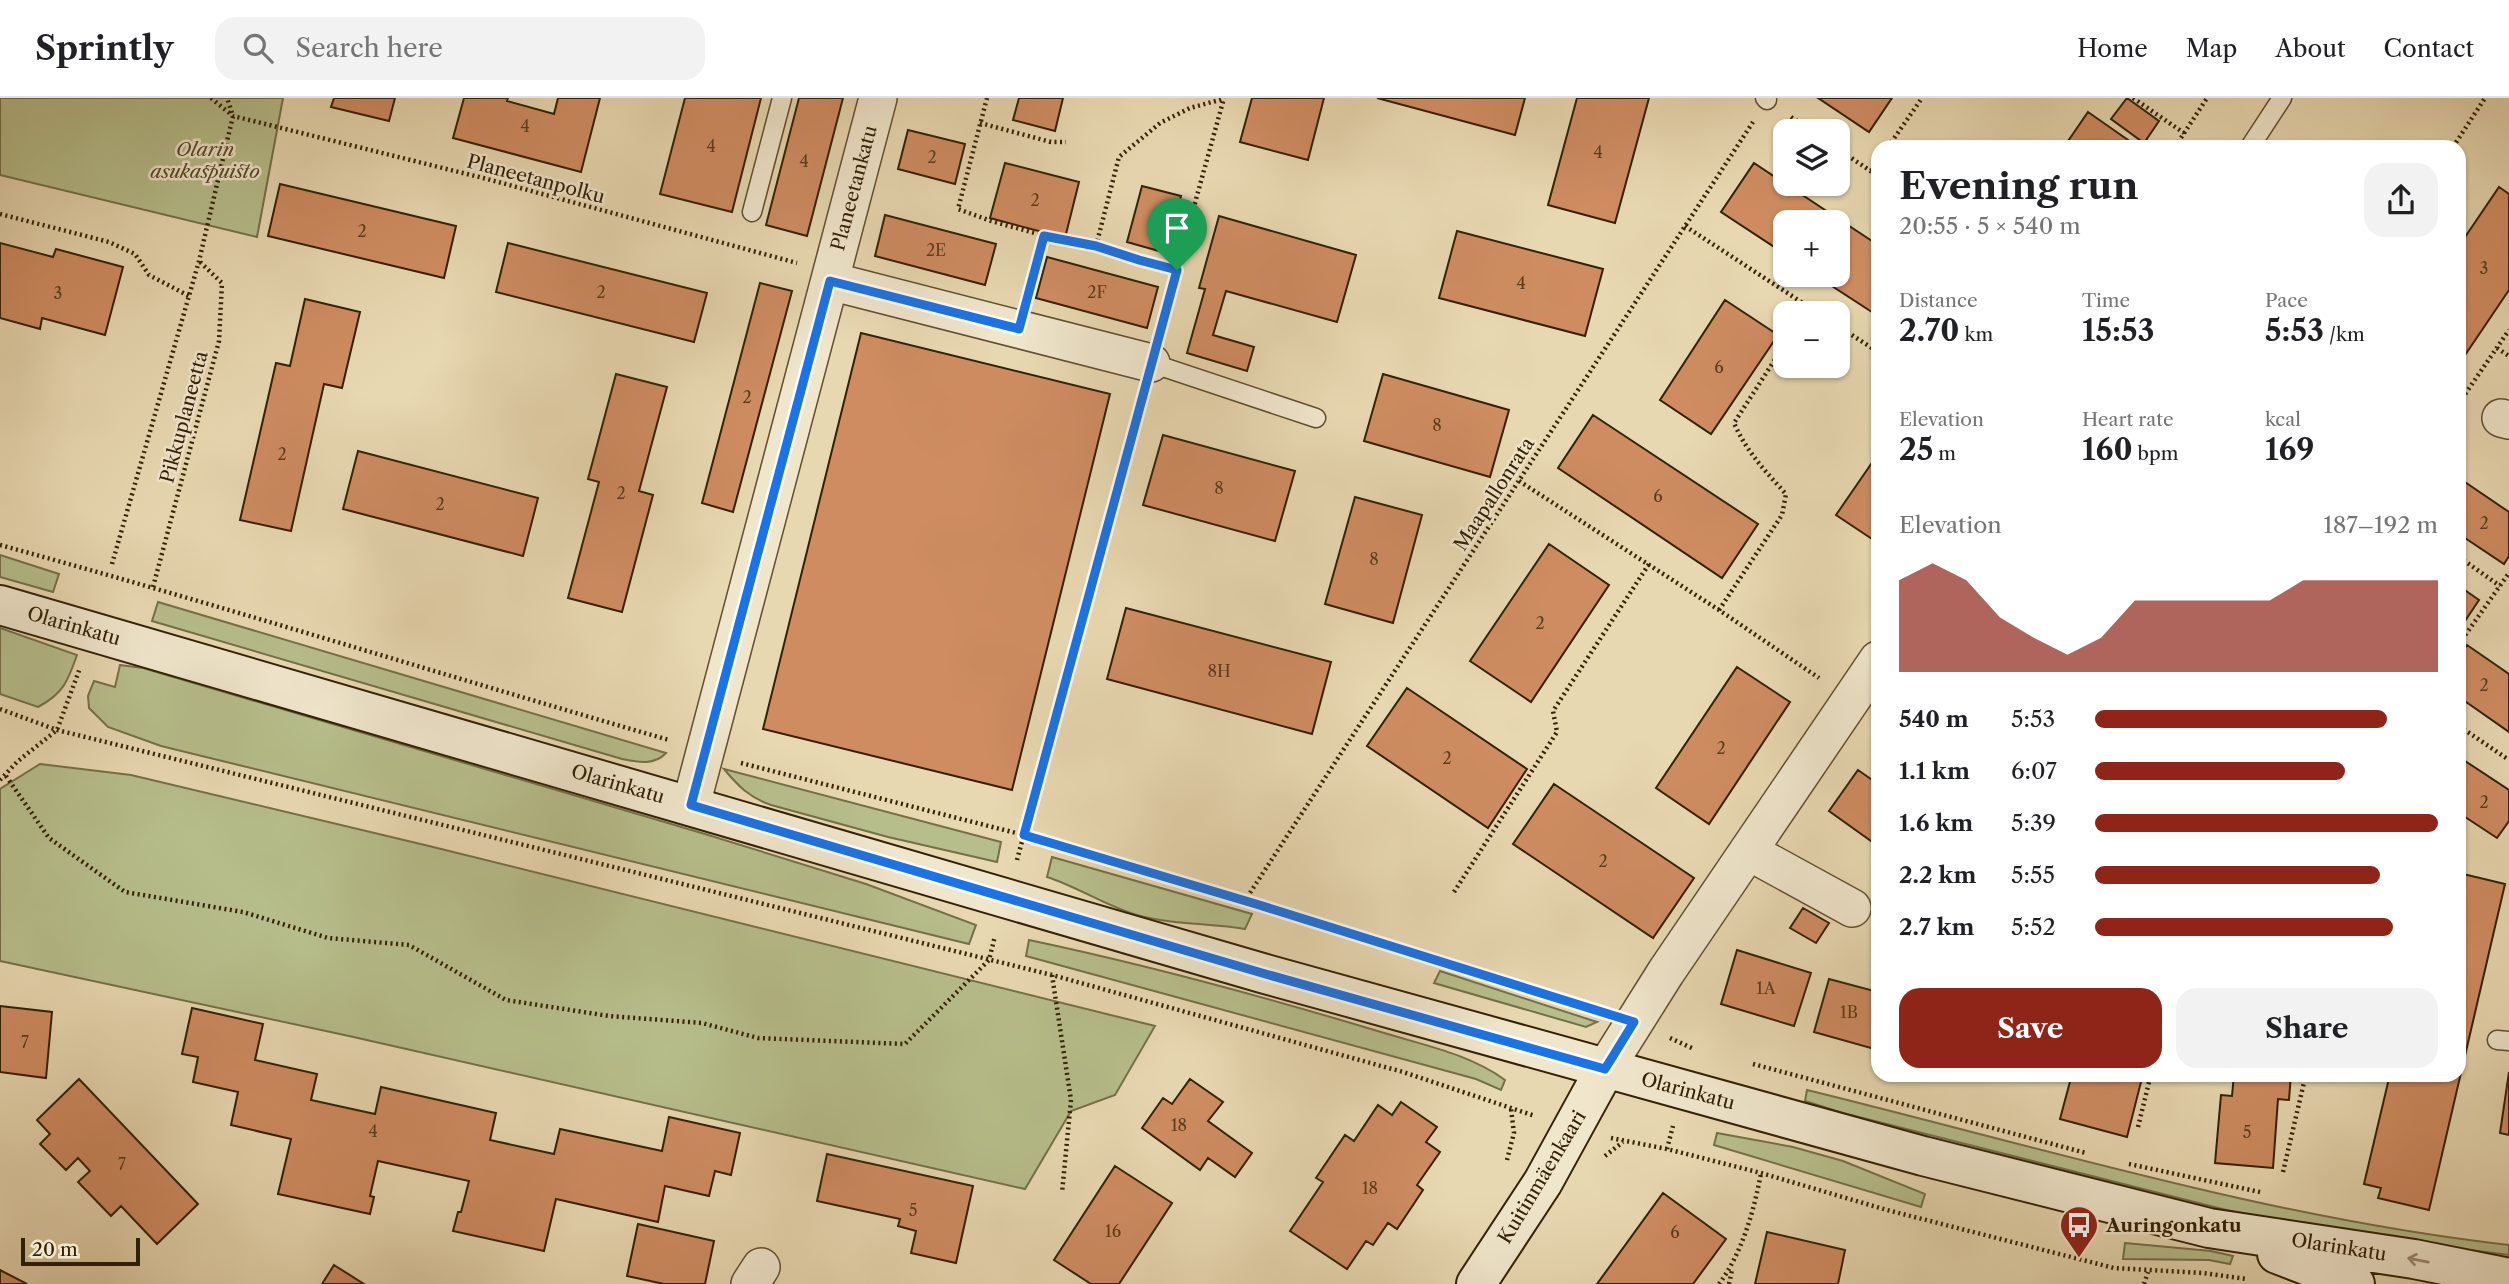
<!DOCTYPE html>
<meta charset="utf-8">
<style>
body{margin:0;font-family:"Libre Caslon Text",serif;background:#f2f2f2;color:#202124;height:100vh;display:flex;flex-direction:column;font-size:26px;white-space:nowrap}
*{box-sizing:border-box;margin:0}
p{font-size:23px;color:#757577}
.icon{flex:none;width:38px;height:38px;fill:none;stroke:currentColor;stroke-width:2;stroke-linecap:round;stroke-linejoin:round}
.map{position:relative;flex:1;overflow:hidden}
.details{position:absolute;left:1871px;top:42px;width:595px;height:942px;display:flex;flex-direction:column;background:#fff;border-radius:21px;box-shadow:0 2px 5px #0004}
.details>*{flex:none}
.controls{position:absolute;left:1773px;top:21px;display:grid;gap:14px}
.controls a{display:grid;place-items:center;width:77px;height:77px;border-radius:14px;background:#fff;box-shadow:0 2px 5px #0004;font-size:35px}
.scale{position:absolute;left:21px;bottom:18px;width:119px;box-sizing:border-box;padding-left:7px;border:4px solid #332105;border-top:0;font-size:19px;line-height:24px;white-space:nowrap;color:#332105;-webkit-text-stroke:5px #f0e6cc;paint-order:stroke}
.pin{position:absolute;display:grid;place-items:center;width:60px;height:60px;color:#fff;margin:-72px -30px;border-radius:50% 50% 50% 0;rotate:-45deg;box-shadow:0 0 7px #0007}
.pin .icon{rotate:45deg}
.round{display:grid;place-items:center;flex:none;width:74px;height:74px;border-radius:21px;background:#f2f2f2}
.summary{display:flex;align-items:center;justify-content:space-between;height:119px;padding:0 28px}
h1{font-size:38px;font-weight:800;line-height:52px}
.stats{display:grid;grid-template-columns:repeat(3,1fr);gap:10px;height:119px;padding:7px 28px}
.stats div{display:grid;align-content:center}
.stats b{font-size:30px;font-weight:800}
.stats small{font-size:19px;font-weight:400}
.stats p{font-size:19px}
.chart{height:196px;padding:14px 28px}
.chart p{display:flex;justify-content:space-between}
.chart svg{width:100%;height:126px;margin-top:7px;fill:#8f2418;opacity:.7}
.cta{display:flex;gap:14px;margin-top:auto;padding:14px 28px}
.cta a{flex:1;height:80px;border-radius:21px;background:#8f2418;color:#fff;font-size:28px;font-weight:800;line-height:80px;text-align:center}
.cta a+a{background:#f2f2f2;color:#202124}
ul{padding:0 28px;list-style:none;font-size:23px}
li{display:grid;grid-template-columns:112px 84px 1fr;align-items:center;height:52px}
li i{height:18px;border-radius:9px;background:#8f2418}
header{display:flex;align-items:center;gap:42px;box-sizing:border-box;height:98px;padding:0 35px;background:#fff;border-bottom:2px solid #e0e0e0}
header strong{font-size:33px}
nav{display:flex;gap:38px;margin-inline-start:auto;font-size:24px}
.search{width:490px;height:63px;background:#f2f2f2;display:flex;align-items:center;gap:18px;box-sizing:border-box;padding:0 24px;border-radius:21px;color:#757577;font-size:26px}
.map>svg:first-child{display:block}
</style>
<header>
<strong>Sprintly</strong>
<div class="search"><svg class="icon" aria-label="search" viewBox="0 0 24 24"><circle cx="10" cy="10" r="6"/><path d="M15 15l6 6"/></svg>Search here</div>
<nav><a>Home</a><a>Map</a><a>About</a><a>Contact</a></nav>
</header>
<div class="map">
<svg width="2509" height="1186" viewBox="0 0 2509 1186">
<rect width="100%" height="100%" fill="#e8d8b1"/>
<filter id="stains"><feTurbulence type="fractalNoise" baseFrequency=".00286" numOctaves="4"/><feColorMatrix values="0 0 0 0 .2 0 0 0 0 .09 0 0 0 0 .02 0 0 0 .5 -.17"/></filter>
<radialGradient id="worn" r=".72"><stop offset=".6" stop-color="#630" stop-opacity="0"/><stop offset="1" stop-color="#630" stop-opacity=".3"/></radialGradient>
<path fill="#b6be8b" stroke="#747048" stroke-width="2" d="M0 0H283L257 139 0 77Z
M0 457 59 476 53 494 0 479Z
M158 504 666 655C654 668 637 664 622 661L152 523Z
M0 530 77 557C68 583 63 596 38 609L0 596Z
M120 567 143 570 705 736 866 786 976 827 969 846 161 648 108 629 89 610 88 598 94 583 115 589Z
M40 666 131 677 429 748 1155 928 1115 997 1071 1013 1025 1091 349 938 0 863V691Z
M724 671 1001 744 997 764 888 739 771 707C750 700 738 688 724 671Z
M1052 759 1252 816 1245 831C1210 825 1172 827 1137 817 1106 808 1078 789 1047 779Z
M1029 842C1148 867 1265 899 1381 934 1423 947 1470 956 1505 982L1501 992 1476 981 1026 858Z
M1440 873 1597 924 1586 929 1434 885Z
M1807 992C2040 1049 2270 1120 2509 1147V1157C2412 1145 2313 1132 2218 1110L1843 1015 1805 1003Z
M1717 1035 1793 1049 1843 1063 1925 1096 1921 1109 1714 1047Z
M2125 1145 2211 1153 2233 1158 2230 1166 2209 1162 2123 1161Z"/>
<path fill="#cf8c61" stroke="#332105" stroke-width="2" d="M334 0H395L389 23 331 9Z
M464 0H508L507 3 554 16 558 0H600L581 74 453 40Z
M685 0H761L732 114 660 96Z
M799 0H843L807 138 766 127Z
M1019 0H1063L1055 33 1013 22Z
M1252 0H1324L1308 62 1240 44Z
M1377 0H1525L1515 37Z
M1577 0H1649L1615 125 1548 107Z
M1818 0H1892L1869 34Z
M2127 0 2159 23 2144 45 2111 21Z
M2088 14 2138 49H2064Z
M908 32 965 46 955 86 898 71Z
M1005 65 1079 84 1065 140 990 120Z
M1754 65 1878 147V218L1815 177H1838V124H1785V156L1721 114Z
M280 86 456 128 444 180 268 138Z
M1142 88 1181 98 1166 155 1127 144Z
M2499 89 2509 96V192L2459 266V148Z
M885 117 996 146 985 187 875 158Z
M1219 118 1356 157 1337 224 1226 193 1213 237 1254 249 1247 273 1187 255 1205 191 1199 190Z
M1457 133 1603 171 1585 238 1439 200Z
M0 145 53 159 56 151 123 169 105 237 42 220 40 231 0 220Z
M508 145 707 195 694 244 496 194Z
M1047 159 1158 189 1147 230 1036 200Z
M760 185 792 193 733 414 702 405Z
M305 201 360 214 342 290 324 286 291 433 240 422 276 265 290 268Z
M1725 202 1778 237 1711 336 1660 302Z
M861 235 1110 296 1012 692 763 631Z
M616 276 667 289 639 393 653 397 622 514 568 500 599 384 588 381Z
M1383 276 1509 312 1490 379 1364 343Z
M1593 317 1758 426 1722 480 1558 370Z
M1163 337 1295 373 1275 443 1143 407Z
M358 353 538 400 523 458 343 411Z
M1878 356V445L1836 417Z
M2459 380 2509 414V458L2504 466 2459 436Z
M1355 399 1422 417 1393 525 1325 506Z
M1549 446 1609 487 1531 604 1470 563Z
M2459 488 2479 502 2459 532Z
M1126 510 1331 564 1312 636 1107 581Z
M2467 547 2509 576V634L2459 599V559Z
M1737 569 1790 604 1709 726 1656 690Z
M1407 590 1527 671 1488 730 1367 648Z
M2459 659 2509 692V723L2497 740 2459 715Z
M1858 672 1878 686V748L1829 713Z
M1554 686 1694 780 1653 840 1513 746Z
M2459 775 2505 786 2429 1112 2378 1100 2381 1090 2364 1086 2390 976H2459Z
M1803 810 1829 825 1816 845 1790 830Z
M1737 852 1811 875 1794 928 1721 906Z
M1829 881 1878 894V952L1814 934Z
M0 908 52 914 46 980 0 974Z
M192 910 263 926 255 962 317 976 311 1002 375 1016 381 989 496 1015 490 1042 554 1056 560 1031 662 1053 669 1019 740 1035 731 1077 715 1073 709 1098 665 1088 658 1124 556 1101 544 1153 453 1133 458 1114H461L469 1083 378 1063 370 1098 374 1099 370 1116 278 1096 291 1041 231 1027 238 994 193 984 198 959 182 956Z
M2509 974V1037L2500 1035Z
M2072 976H2143L2127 1039 2060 1021Z
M2234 976H2291L2289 1002 2278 1001 2273 1070 2215 1065 2221 997 2232 998Z
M79 981 198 1106 157 1146 121 1108 111 1118 78 1084 90 1073 78 1060 66 1072 40 1046 50 1036 37 1022Z
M1190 981 1223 1004 1208 1023 1252 1055 1235 1079 1208 1060 1200 1072 1142 1030 1163 1000 1172 1006Z
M1401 1004 1437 1029 1426 1044 1440 1054 1417 1087 1423 1092 1397 1131 1388 1125 1373 1147 1366 1143 1347 1171 1290 1133 1323 1084 1316 1080 1345 1037 1354 1043 1378 1007 1392 1017Z
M827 1056 973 1088 956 1165 911 1155 916 1133 898 1128 900 1121 817 1103Z
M1115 1068 1172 1105 1119 1186H1091L1054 1162Z
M1663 1095 1726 1141 1693 1186H1597Z
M638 1126 714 1143 705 1186H664L627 1178Z
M1767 1134 1845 1152 1838 1186H1755Z
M334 1167 364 1186H322Z
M0 1172 27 1186H0Z"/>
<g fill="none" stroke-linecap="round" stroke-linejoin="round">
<defs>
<path id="lane" d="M1765 0 1767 2
M2250 49 2282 0
M752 114 782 0
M1151 265 1316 320
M2497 942 2509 943"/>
<path id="street" d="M830 183 1151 265
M2501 320 2509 322
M691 707 878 0
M1748 753 1852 810
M1605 971 1666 874 1878 562
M750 1186 761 1169"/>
<path id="secondary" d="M0 507 1262 875 1923 1058 2209 1130 2414 1161 2509 1180
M2277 1156 2355 1186
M1476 1186 1543 1084 1605 971"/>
</defs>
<use href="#lane" stroke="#604f30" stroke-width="21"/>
<use href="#street" stroke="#604f30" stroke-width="40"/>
<use href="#secondary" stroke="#332105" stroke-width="42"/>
<path stroke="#332105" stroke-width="4.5" stroke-dasharray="2 3.5" stroke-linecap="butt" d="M211 0 233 18 487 81 797 165
M987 0 958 111 991 123 1064 143 1096 148 1139 162 1177 172
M2133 0 2184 35
M1791 19 1812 33
M980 25 1051 44H1066
M1888 49 1922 0
M2175 49 2207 0
M2453 49 2485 0
M1838 51 1878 78
M1871 73 1878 64
M0 116 109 144 135 156 149 177 189 198
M1685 128 1818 215
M2459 146 2460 147
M1096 148 1119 59 1160 25 1190 10 1223 1
M1029 193 1044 138
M1805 215 1809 209
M1161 228 1224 0
M1838 228 1878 254
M2497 250 2509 258
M2459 305 2509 232
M1519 383 1719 512 1819 580
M0 447C224 508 446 578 669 642
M2459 459 2500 488
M112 466 199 163 233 18 227 0
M153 489 219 243 222 185 199 163
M1719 512 1782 417 1786 396C1766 374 1746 353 1734 325L1785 246
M2459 546 2509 475
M0 611 57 632 1052 877 1403 974 1535 1018
M2459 628 2509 662
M741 665 1024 737 1596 912
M6 678 49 740 125 794 243 814 328 840 409 847 506 902 609 918 702 925 758 940 905 946 989 862 995 838
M0 682 18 663 57 632 80 570
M1017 762 1141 301
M1454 794 1557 634 1553 613 1649 466
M1244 804 1753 24
M1052 877 1071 1002 1062 1095
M1670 940 1694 951
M1753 966 2086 1055
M2138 1029 2151 976
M1611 1040 1667 1051 1761 1075 1887 1112 2114 1170 2203 1175 2246 1181
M1667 1051 1673 1028
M1605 1058 1623 1044
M1507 1062 1514 1035 1511 1011
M2129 1066 2260 1094
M2283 1074 2306 976
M1719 1186C1742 1155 1754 1113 1761 1075
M1729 1186 1732 1172
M2144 1186 2148 1174"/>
<use href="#lane" stroke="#f0e6cc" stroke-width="18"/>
<use href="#street" stroke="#f0e6cc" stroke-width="37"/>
<use href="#secondary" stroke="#f0e6cc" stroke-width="38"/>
</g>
<defs><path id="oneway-shaft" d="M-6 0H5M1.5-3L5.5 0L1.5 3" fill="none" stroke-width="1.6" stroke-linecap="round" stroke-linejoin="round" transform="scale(1.75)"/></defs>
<use stroke="#9b8d72" href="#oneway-shaft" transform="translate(2418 1162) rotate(-169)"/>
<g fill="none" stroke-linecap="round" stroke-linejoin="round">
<defs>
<path id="route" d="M1044 138 1096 148 1139 162 1177 172 1024 737 1256 806 1634 924 1605 971 1262 875 691 707 830 183 1019 231Z"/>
</defs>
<use href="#route" stroke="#fff" stroke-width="14"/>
<use href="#route" stroke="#1a73e8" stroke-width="9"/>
</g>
<defs>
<symbol id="bus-pin" viewBox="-11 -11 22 30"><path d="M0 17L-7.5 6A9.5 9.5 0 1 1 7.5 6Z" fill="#8f2418" stroke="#f0e6cc"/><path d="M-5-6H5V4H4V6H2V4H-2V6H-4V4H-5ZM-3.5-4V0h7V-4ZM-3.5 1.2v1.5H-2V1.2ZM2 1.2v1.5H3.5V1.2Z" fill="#fff"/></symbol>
</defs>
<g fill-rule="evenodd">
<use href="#bus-pin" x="2057" y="1105" width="44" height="60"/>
</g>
<g text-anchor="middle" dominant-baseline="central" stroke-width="5" stroke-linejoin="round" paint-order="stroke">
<g font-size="16" fill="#5a3c1c">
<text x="525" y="28">4</text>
<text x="711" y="48">4</text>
<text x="1598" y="54">4</text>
<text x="932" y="59">2</text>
<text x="804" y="63">4</text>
<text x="1035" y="102">2</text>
<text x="362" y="133">2</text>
<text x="936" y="152">2E</text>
<text x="2484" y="170">3</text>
<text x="1521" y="185">4</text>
<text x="601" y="194">2</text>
<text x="1097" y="194">2F</text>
<text x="58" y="195">3</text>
<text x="1719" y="269">6</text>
<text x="747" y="299">2</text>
<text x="1437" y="327">8</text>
<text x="282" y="356">2</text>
<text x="1219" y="390">8</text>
<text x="621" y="395">2</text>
<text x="1658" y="398">6</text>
<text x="440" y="406">2</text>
<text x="2484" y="425">2</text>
<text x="1374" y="461">8</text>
<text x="1540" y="525">2</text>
<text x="1219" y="573">8H</text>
<text x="2484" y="587">2</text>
<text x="1721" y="650">2</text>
<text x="1447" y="660">2</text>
<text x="2484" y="704">2</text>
<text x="1603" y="763">2</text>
<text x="1766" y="890">1A</text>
<text x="1849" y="914">1B</text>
<text x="25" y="944">7</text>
<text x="1179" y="1027">18</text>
<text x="373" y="1033">4</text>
<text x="2247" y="1034">5</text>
<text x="122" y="1066">7</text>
<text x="1370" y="1090">18</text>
<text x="913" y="1112">5</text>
<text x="1113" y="1133">16</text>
<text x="1675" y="1134">6</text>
</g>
<g font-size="19" font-style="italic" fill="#544826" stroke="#f0e6cc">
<text x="205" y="51">Olarin<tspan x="205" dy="22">asukaspuisto</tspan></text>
</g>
<g font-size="19" fill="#332105" stroke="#f0e6cc">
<text transform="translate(536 81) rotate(15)">Planeetanpolku</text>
<text transform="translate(854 90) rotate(-75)">Planeetankatu</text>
<text transform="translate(184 319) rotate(-75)">Pikkuplaneetta</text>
<text transform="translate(1494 396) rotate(-57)">Maapallonrata</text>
<text transform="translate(74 528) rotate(16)">Olarinkatu</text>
<text transform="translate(618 686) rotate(16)">Olarinkatu</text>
<text transform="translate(1688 993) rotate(15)">Olarinkatu</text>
<text transform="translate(1542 1079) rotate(-59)">Kuitinmäenkaari</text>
<text transform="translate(2339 1149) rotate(9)">Olarinkatu</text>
</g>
<g font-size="19" font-weight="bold" fill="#332105" stroke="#f0e6cc" text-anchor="start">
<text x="2106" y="1127">Auringonkatu</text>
</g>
</g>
<rect width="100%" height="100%" filter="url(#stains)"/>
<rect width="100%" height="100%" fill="url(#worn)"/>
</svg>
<div class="controls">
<a><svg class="icon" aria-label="layers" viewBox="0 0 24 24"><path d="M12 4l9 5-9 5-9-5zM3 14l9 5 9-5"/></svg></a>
<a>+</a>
<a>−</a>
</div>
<div class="scale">20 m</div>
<div class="pin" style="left:1177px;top:172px;background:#1e9e55"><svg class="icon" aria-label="arrive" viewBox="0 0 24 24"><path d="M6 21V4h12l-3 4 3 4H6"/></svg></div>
<section class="details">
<div class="summary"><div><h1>Evening run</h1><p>20:55 · 5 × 540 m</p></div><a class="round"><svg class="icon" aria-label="share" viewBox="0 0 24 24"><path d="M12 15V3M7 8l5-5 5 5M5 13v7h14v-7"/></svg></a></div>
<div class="stats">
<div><p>Distance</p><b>2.70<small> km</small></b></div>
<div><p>Time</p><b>15:53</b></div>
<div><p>Pace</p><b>5:53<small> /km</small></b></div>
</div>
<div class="stats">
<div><p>Elevation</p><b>25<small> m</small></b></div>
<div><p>Heart rate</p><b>160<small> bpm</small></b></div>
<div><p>kcal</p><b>169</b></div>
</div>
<div class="chart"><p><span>Elevation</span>187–192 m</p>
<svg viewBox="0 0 160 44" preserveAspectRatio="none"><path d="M0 44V12L10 6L20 12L30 25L40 32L50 38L60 32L70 19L80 19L90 19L100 19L110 19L120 12L130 12L140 12L150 12L160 12V44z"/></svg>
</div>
<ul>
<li><b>540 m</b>5:53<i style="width:85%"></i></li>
<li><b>1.1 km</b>6:07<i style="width:73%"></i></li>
<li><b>1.6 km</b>5:39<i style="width:100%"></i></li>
<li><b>2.2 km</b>5:55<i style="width:83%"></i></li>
<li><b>2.7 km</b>5:52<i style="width:87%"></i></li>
</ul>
<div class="cta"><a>Save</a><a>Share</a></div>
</section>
</div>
